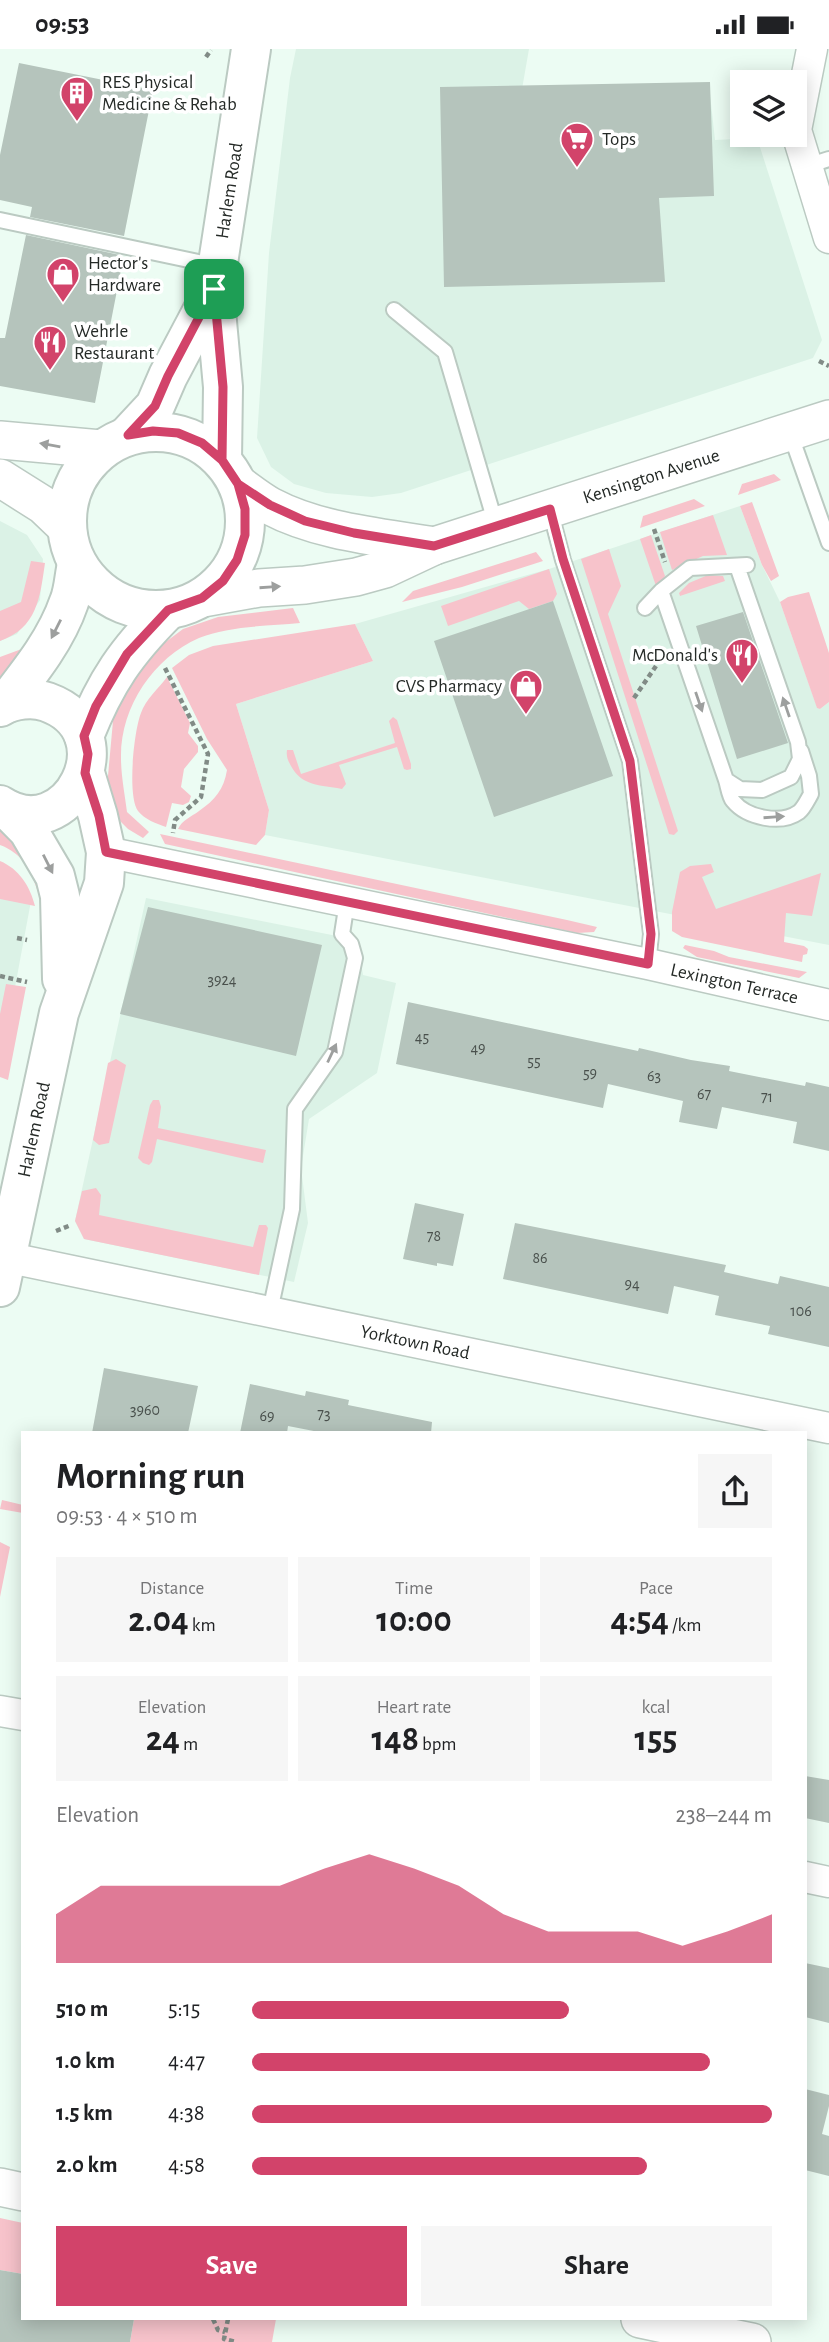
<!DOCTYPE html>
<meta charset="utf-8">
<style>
body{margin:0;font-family:"Alegreya Sans",sans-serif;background:#f6f6f6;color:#202124;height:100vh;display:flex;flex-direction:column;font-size:26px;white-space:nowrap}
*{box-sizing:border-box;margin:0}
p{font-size:23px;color:#757577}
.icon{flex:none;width:38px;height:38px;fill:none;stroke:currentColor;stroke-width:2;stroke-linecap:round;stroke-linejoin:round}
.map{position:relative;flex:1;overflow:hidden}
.sheet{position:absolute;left:21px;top:1382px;width:786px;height:889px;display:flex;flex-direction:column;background:#fff;border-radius:0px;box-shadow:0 4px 18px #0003}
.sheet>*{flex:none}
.tools{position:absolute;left:730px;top:21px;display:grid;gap:14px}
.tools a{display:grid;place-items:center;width:77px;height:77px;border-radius:0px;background:#fff;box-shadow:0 4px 18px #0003;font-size:35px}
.pin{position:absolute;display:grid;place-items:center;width:60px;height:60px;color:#fff;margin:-30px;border-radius:14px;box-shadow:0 4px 10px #0006}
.round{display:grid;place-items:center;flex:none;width:74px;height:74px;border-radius:0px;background:#f6f6f6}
.summary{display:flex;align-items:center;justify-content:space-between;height:119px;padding:0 35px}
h1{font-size:38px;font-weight:600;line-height:52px}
.stats{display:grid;grid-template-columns:repeat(3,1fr);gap:10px;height:119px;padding:7px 35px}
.stats div{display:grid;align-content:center;border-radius:0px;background:#f6f6f6;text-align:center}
.stats b{font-size:35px;font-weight:600}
.stats small{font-size:19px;font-weight:400}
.stats p{font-size:19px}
.chart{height:196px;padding:14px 35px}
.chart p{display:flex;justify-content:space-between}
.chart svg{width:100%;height:126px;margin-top:7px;fill:#d2436a;opacity:.7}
.primary-button{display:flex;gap:14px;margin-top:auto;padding:14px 35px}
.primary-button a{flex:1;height:80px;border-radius:0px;background:#d2436a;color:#fff;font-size:28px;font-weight:600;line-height:80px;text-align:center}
.primary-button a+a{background:#f6f6f6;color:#202124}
ul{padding:0 35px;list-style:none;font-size:23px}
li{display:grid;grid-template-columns:112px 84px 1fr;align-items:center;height:52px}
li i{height:18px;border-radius:9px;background:#d2436a}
.status{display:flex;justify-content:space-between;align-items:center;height:49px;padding:0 35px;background:#fff;direction:ltr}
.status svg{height:19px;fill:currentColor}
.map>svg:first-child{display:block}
</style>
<div class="status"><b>09:53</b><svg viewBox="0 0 49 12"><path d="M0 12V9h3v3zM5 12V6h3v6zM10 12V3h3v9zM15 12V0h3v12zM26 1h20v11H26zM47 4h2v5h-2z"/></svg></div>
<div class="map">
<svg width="829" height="2293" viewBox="0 0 829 2293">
<rect width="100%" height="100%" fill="#ecfcf3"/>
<path fill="#dbf2e6" d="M296 0H529L522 40 709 36 715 91 757 89 822 291 813 309 401 444 372 448 326 444 294 435 271 418 257 389 269 204 290 29Z
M740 457 762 516 780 553 817 658 820 660 829 653V896L265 786 269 761 236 655 373 612 355 575 549 520Z
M0 472 27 486 43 510 40 551 17 585 0 592Z
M0 846 31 852 0 1019Z
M146 849 357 891 363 926 396 934 377 1024 309 1070 301 1119 308 1174 294 1233 84 1190 75 1172Z"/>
<path fill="#f7c3cb" d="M774 425 781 431 738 446 742 435Z
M694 450 705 457 640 479 643 467Z
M752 453 779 527 771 532 762 516 740 457Z
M713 466 727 506 703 507 672 521 660 483Z
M651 486 665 527 657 540 640 490Z
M609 500 621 537 608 565 678 782 674 786 669 785 581 510Z
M536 503 543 512 462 538 402 553 413 542Z
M31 512 45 514C40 549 37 579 0 592V562L21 553Z
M549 520 557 545 553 552 529 560 519 552 448 577 441 557Z
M708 526 723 527 725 532 680 547 679 544 689 534Z
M809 543 829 604V653L820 660 817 659 780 553 788 548Z
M293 559 300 574C269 577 228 577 199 589 153 609 120 659 121 709 121 727 125 746 127 763L149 783 143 789 128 780 110 762 107 738 114 661 139 613 183 580 218 568Z
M355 575 373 612 236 655 269 761 265 786 256 796 178 780C182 771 191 768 199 762 215 751 224 740 227 721L207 690 172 619 189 606 213 597Z
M27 598 0 639V608Z
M167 628 190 674 188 684 198 697V703L184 720 181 738 191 747 189 753 183 756 172 754 166 778C157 775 144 770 138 762 127 747 134 681 141 664 145 651 159 639 167 628Z
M393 668 397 671 411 715V720L407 721 404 720 397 698 339 716 346 735 342 740 337 739C318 736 301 736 291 717 288 711 286 708 287 701H293L301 725 395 694 389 672Z
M0 779 19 794 43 834 38 843C31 821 22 804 0 796Z
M160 785 567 871 597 878 594 883 577 884 165 795Z
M0 812C19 820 30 837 35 857L0 850Z
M711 815 714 823 702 828 716 860 821 824 812 867 786 864 784 893 804 897 808 900 807 905 803 906 802 913 682 888 672 882V863L680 823 690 817Z
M685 896 714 902 729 908 807 923 799 929 697 908 683 899Z
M6 935 26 938 8 1031 0 1028V965Z
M116 1010 126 1016 109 1094 99 1096 93 1091 108 1014Z
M153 1051H159L161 1058 158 1079 266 1101 263 1114 157 1090 152 1113 149 1116 143 1114 138 1109 150 1056Z
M96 1139 101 1146 99 1166 253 1198 259 1176H266L268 1179 259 1226 84 1190 75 1172 82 1142Z
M2 1451 23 1456V1464L0 1460Z
M0 1493 10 1498 0 1548Z
M0 2169 23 2174V2225L0 2221Z
M134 2270H276L272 2293H130Z"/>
<path fill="#b5c4bc" d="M19 14 153 41 124 187 30 168 32 158 0 151V106Z
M710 33 714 147 659 149 665 233 444 238 440 38Z
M26 186 120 206 117 220 121 221 95 354 0 337V289H5Z
M553 552 613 727 494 768 434 592Z
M743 563 788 694 737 710 696 577Z
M148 858 322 896 296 1007 120 965Z
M408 953 638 1002 639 999 691 1011 730 1017 729 1022 805 1037 806 1033 829 1038V1102L793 1094 797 1073 722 1058 717 1080 679 1073 683 1052 608 1035 603 1059 396 1015Z
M415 1154 464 1165 453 1217 437 1214V1217L403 1210Z
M515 1174 726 1216 724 1223 778 1235 780 1227 829 1238V1298L768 1285 770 1277 715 1266 719 1247 674 1237 668 1265 503 1230Z
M104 1319 198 1337 188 1384H92Z
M250 1335 305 1347 306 1342 349 1351 348 1356 432 1373 431 1384H324L288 1377 287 1384H240Z
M805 1727 829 1731V1774L805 1769Z
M805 1914 829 1919V1974L805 1968Z
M805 2040 829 2046V2057L822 2085 829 2087V2127L805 2121Z
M0 2221 23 2225V2270H134L130 2293H0Z"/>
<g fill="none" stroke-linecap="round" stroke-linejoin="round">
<defs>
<path id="service" d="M807 117 829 110
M0 171 217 217
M394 261 445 303 496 476
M790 384 829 494
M550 461 563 511 630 712 651 885 648 915
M661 542 726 731 740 740 762 741 791 728 800 710 798 693 737 517
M645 559 661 542 690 519 747 516
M726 731C728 737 729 747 733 752 747 769 781 776 799 763 804 759 808 750 811 745L809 727 801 702
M270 1262 292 1160 295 1060 335 1003 355 909 351 895 342 885 347 853"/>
<g id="minor">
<path d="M812 0 796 81 829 189"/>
<path id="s1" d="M106 803 648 915 829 956"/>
<path id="s2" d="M0 1207 829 1379"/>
<path d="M0 1662 23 1666"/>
<path d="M805 1828 829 1833"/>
</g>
<g id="tertiary">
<path d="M0 391 101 400"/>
<path d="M0 429 43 456 66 478"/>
<path d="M238 435C248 442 259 451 270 457 319 483 380 488 434 497"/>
<path id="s3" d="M203 549 259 539 305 536 356 528 385 520 434 497 829 370"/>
<path d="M0 2138 23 2143"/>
<path d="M640 2270 752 2293"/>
</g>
<g id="secondary">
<circle cx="156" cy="472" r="89"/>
<path d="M128 386 155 357 168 327 214 240"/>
<path id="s4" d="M222 411 223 338 214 240 251 0"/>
<path d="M5 655C30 623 56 591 69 553 74 541 74 527 77 515"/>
<path d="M0 658C13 650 33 648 47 653 130 683 68 801 0 756"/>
<path d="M84 687C106 632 126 603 168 561"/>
<path d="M8 761 28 781 55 827 60 847 62 930"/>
<path id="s5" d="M0 1238 59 964 104 834 106 803 98 767 85 724"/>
</g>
</defs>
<use href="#service" stroke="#bbcac2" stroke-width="18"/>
<use href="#minor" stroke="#bbcac2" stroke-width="33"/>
<use href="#tertiary" stroke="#bbcac2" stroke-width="40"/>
<use href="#secondary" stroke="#bbcac2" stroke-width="42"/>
<path stroke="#818b86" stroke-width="4.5" stroke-dasharray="5 3.5" stroke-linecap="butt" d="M206 8 211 1
M819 312 829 317
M654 480 665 513
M165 619 208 705 201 748 175 771 173 784
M634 649 656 617
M17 889 27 891
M0 927 27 933
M56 1182 71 1176
M213 2270 218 2281 225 2283
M228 2270 224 2290 236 2293"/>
<use href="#service" stroke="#fff" stroke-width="14"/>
<use href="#minor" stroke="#fff" stroke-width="30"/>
<use href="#tertiary" stroke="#fff" stroke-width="37"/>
<use href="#secondary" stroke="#fff" stroke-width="38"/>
</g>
<defs><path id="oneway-solid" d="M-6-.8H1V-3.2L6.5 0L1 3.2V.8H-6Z" transform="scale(1.75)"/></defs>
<g fill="#9d9f9e">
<use href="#oneway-solid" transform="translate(50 396) rotate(-170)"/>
<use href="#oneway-solid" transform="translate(270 538) rotate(-4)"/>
<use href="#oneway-solid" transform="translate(56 580) rotate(117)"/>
<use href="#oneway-solid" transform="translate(699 653) rotate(71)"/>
<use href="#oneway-solid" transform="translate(786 658) rotate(-109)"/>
<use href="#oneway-solid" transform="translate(774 768) rotate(-4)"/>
<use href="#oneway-solid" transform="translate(48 815) rotate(63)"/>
<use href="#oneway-solid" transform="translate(332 1004) rotate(-65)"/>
</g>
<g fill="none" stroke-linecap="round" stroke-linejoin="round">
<defs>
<path id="route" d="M214 240 223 338 222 411 238 435 245 460V486L237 511 223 532 202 549 168 561 127 605 96 657 84 687 88 705 85 724 99 767 106 803 648 915 651 885 630 712 563 510 550 460 434 497 354 484 305 472 270 456 238 435 222 411 202 394 178 384 153 382 128 386 155 357 168 327 214 240"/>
</defs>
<use href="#route" stroke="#fff" stroke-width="14"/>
<use href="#route" stroke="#d2436a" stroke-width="9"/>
</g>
<defs>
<symbol id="building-pin" viewBox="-11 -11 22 30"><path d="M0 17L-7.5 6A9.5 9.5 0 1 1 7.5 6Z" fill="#d2436a" stroke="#fff"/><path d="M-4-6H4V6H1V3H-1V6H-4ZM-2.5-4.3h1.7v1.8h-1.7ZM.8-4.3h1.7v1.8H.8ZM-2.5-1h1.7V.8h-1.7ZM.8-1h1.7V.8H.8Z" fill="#fff"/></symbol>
<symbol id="supermarket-pin" viewBox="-11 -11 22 30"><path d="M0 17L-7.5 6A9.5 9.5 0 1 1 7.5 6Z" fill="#d2436a" stroke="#fff"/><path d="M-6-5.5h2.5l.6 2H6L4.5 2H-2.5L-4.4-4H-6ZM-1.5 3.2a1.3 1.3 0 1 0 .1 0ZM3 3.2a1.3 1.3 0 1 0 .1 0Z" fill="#fff"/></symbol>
<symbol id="shop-pin" viewBox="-11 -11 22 30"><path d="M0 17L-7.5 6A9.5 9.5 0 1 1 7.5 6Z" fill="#d2436a" stroke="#fff"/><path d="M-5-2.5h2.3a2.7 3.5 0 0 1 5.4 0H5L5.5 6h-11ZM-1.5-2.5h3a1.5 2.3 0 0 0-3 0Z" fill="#fff"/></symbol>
<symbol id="restaurant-pin" viewBox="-11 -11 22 30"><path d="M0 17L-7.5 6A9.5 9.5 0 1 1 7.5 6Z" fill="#d2436a" stroke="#fff"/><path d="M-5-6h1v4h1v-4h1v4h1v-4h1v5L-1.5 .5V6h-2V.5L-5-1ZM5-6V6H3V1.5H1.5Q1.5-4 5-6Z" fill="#fff"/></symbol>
</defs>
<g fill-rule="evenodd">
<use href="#building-pin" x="58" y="25" width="38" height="52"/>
<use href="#supermarket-pin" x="558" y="71" width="38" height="52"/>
<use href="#shop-pin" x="44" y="206" width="38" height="52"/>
<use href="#restaurant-pin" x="31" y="274" width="38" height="52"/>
<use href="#restaurant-pin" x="723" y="587" width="38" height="52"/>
<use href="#shop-pin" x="507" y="618" width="38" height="52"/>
</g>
<g text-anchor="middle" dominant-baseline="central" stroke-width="7" stroke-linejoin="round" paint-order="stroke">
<g font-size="16" fill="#49504c">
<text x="222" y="931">3924</text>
<text x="422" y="988">45</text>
<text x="478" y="999">49</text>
<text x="534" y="1012">55</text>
<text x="590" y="1024">59</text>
<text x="654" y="1027">63</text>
<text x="704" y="1045">67</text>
<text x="767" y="1048">71</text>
<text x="434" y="1187">78</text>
<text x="540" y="1209">86</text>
<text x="632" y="1235">94</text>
<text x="801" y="1262">106</text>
<text x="145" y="1361">3960</text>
<text x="324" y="1365">73</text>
<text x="267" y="1367">69</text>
</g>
<g font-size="19" fill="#252a27" stroke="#fff" text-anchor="start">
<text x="102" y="33">RES Physical<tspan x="102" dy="22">Medicine &amp; Rehab</tspan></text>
<text x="602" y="90">Tops</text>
<text x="88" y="214">Hector's<tspan x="88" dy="22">Hardware</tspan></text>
<text x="74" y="282">Wehrle<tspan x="74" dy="22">Restaurant</tspan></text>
<text x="718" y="606" text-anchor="end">McDonald's</text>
<text x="502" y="637" text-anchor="end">CVS Pharmacy</text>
</g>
<g font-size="19" fill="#252a27" stroke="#fff">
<text stroke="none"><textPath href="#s4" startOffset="271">Harlem Road</textPath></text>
<text stroke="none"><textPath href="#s3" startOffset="467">Kensington Avenue</textPath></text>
<text stroke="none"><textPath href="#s1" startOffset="642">Lexington Terrace</textPath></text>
<text stroke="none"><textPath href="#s5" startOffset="161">Harlem Road</textPath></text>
<text stroke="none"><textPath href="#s2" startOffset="424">Yorktown Road</textPath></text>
</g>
</g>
</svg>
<div class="tools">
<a><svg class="icon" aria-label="layers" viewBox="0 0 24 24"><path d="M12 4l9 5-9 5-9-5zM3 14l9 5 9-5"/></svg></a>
</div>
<div class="pin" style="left:214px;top:240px;background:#1e9e55"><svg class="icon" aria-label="arrive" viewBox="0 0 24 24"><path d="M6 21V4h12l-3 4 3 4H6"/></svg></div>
<section class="sheet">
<div class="summary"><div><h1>Morning run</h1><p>09:53 · 4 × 510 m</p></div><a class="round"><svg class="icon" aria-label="share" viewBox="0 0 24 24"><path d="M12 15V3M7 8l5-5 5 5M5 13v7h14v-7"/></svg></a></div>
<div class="stats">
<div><p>Distance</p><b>2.04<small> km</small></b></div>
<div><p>Time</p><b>10:00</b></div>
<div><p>Pace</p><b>4:54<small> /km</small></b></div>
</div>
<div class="stats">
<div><p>Elevation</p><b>24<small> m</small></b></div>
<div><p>Heart rate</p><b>148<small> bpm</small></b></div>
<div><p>kcal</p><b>155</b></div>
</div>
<div class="chart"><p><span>Elevation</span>238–244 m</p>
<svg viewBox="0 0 160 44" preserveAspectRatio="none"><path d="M0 44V27L10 17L20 17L30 17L40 17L50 17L60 11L70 6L80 11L90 17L100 27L110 33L120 33L130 33L140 38L150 33L160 27V44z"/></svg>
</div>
<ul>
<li><b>510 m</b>5:15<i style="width:61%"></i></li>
<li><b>1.0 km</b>4:47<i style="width:88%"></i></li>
<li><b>1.5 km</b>4:38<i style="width:100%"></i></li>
<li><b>2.0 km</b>4:58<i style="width:76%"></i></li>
</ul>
<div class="primary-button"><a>Save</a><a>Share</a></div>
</section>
</div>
